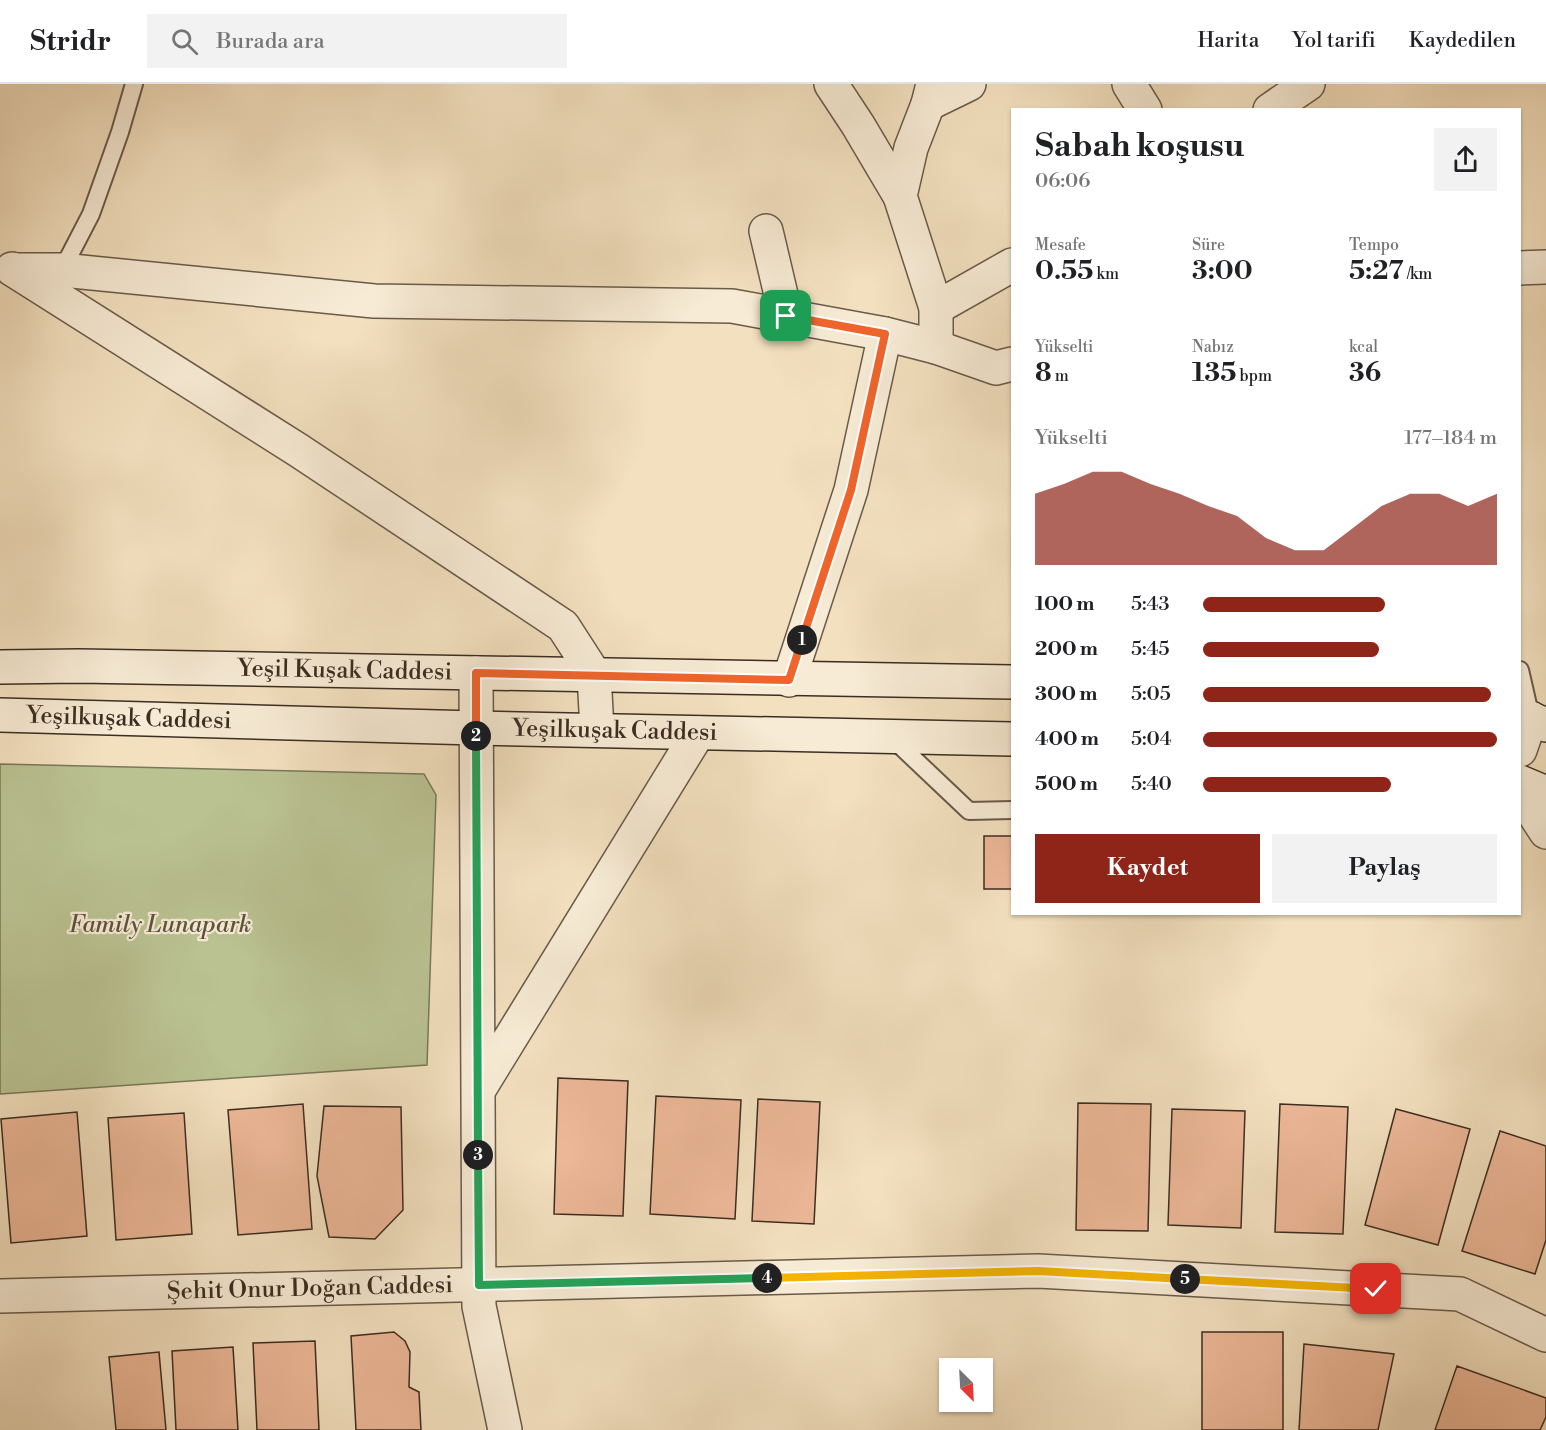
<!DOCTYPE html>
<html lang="tr">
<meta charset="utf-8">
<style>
body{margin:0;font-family:"Libre Bodoni",serif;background:#f2f2f2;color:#202124;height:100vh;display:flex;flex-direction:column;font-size:22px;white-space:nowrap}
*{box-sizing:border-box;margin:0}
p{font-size:20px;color:#757577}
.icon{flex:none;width:33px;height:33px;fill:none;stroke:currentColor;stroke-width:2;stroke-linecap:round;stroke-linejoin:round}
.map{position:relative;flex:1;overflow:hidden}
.details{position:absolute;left:1011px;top:24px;width:510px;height:807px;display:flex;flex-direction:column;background:#fff;border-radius:0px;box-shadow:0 2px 4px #0004}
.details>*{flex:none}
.needle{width:39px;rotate:156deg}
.tools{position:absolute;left:939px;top:1274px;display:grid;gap:12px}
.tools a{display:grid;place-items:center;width:54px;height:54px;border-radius:0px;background:#fff;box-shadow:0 2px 4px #0004;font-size:30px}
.pin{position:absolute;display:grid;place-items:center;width:51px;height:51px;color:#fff;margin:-26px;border-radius:12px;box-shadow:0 3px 9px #0006}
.km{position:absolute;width:30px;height:30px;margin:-15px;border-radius:50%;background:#222;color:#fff;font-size:16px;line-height:30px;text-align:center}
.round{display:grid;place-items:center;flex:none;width:63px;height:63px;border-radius:0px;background:#f2f2f2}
.overview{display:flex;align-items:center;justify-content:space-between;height:102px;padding:0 24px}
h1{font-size:33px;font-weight:700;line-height:45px}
.stats{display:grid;grid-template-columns:repeat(3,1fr);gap:9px;height:102px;padding:6px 24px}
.stats div{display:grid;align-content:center}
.stats b{font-size:26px;font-weight:700}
.stats small{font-size:16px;font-weight:400}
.stats p{font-size:16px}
.chart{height:168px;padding:12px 24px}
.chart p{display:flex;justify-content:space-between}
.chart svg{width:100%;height:108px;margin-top:6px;fill:#8f2418;opacity:.7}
.primary-button{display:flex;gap:12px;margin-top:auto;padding:12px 24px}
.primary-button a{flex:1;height:69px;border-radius:0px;background:#8f2418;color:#fff;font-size:24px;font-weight:700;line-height:69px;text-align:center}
.primary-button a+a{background:#f2f2f2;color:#202124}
ul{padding:0 24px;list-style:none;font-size:20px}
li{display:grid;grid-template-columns:96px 72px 1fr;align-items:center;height:45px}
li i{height:15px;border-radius:8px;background:#8f2418}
header{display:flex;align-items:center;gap:36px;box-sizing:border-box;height:84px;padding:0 30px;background:#fff;border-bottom:2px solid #e0e0e0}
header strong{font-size:28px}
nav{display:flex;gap:33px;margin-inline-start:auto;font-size:21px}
.search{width:420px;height:54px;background:#f2f2f2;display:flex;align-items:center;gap:15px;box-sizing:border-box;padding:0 21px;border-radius:0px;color:#757577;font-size:22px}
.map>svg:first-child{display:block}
</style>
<header>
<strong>Stridr</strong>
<div class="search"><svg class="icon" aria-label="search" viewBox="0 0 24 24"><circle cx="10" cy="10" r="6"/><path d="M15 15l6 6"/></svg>Burada ara</div>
<nav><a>Harita</a><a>Yol tarifi</a><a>Kaydedilen</a></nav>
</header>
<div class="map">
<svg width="1546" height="1346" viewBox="0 0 1546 1346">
<rect width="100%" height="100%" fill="#f3e0bf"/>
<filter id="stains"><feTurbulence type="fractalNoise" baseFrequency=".00333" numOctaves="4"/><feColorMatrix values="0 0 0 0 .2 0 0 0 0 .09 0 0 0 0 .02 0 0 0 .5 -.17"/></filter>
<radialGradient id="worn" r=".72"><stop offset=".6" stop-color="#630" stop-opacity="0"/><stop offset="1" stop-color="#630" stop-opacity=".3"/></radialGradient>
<path fill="#bac292" stroke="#7a785a" stroke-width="1.5" d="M0 680 424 690 436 711 427 981 0 1010Z"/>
<path fill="#ecb797" stroke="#3b2d22" stroke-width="1.5" d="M984 752H1012V805H984Z
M558 994 628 997 623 1132 554 1130Z
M656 1012 741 1016 735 1135 650 1130Z
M758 1015 820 1018 814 1140 752 1137Z
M1078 1019 1151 1020 1148 1147 1076 1146Z
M303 1020 312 1145 238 1151 228 1026Z
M1280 1020 1348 1023 1343 1150 1275 1148Z
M324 1022 401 1023 403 1126 375 1155 329 1153 317 1092Z
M1172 1025 1245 1027 1241 1144 1168 1141Z
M1396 1025 1470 1045 1438 1161 1365 1141Z
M77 1028 87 1152 11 1159 1 1035Z
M184 1029 192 1150 116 1156 108 1034Z
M1500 1047 1546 1062V1156L1535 1190 1462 1167Z
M394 1248 405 1257 410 1268 409 1303 419 1308 421 1346H356L351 1252Z
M1202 1248H1283V1346H1202Z
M315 1257 319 1346H257L253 1259Z
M1304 1260 1394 1270 1378 1346H1299Z
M233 1263 238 1346H176L172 1267Z
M159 1268 166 1346H116L109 1273Z
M1457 1282 1546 1314V1333L1540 1346H1435Z"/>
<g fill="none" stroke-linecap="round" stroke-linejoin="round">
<defs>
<path id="service" d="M62 186 91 130 120 48 134 0
M1520 586 1531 634
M893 655 969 727 1012 726"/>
<g id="minor">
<path d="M831 0 858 41 900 112"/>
<path d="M933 0 928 20 911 64 900 112 936 224V263"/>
<path d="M1129 0 1145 26"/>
<path d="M928 20 969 0"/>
<path d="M1270 26 1308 0"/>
<path d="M766 147 786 232"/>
<path d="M1520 184 1546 183"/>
<path d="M12 185 298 366 563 542 594 590 597 646"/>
<path d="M14 186H62L374 217 732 222 885 250 936 263 996 284 1012 280"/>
<path d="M936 224 1012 181"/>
<path d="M1520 666 1531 634"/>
<path d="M1520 708 1546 748"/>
<path id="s1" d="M0 1212 1038 1187 1460 1210 1546 1251"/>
</g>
<path id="tertiary" d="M476 589 479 1222 505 1346
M789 596 851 406 885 250
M478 1007 698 649"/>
<g id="secondary">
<path id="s2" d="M0 583 79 582 1012 598"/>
<path d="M1520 630 1546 641"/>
<path id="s3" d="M0 631 476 644 1012 655"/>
<path d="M1520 698 1546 709"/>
</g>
</defs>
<use href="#service" stroke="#695a49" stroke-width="20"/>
<use href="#minor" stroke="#695a49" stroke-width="36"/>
<use href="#tertiary" stroke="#695a49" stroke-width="36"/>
<use href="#secondary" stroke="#3b2d22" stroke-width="36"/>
<use href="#service" stroke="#f7ebd5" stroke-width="16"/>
<use href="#minor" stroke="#f7ebd5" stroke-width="33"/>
<use href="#tertiary" stroke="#f7ebd5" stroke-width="33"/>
<use href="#secondary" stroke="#f7ebd5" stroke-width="33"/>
</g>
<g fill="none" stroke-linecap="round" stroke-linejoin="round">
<defs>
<path id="split-1" d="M786 232 885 250 851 406 802 556"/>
<path id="split-2" d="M476 652V589L789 596 802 556"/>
<path id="split-3" d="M476 652 478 1071"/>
<path id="split-4" d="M478 1071 479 1201 767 1194"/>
<path id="split-5" d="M767 1194 1038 1187 1185 1195"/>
<path id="split-6" d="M1185 1195 1376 1205"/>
</defs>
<use href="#split-1" stroke="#fff" stroke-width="12"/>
<use href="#split-2" stroke="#fff" stroke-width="12"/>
<use href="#split-3" stroke="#fff" stroke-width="12"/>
<use href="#split-4" stroke="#fff" stroke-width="12"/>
<use href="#split-5" stroke="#fff" stroke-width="12"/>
<use href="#split-6" stroke="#fff" stroke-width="12"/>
<use href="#split-1" stroke="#f0652b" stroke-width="8"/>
<use href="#split-2" stroke="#f0652b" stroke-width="8"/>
<use href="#split-3" stroke="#22a559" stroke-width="8"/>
<use href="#split-4" stroke="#22a559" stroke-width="8"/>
<use href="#split-5" stroke="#f5b400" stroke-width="8"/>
<use href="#split-6" stroke="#f5b400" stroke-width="8"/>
</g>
<g text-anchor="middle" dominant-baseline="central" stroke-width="4.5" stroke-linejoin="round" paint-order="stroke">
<g font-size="24" fill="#3b2d22" stroke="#f7ebd5">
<text stroke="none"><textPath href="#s2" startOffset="345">Yeşil Kuşak Caddesi</textPath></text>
<text stroke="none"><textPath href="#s3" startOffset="129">Yeşilkuşak Caddesi</textPath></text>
<text stroke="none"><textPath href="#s3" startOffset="615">Yeşilkuşak Caddesi</textPath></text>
<text stroke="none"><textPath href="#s1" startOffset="310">Şehit Onur Doğan Caddesi</textPath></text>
</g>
<g font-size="24" font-style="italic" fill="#5b523e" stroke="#f7ebd5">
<text x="160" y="841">Family Lunapark</text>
</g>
</g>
<rect width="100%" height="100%" filter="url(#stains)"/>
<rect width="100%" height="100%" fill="url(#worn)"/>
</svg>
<div class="tools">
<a><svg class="needle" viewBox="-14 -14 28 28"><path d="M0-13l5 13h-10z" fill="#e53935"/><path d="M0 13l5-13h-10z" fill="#757577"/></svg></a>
</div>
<div class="pin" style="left:786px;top:232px;background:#1e9e55"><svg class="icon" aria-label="arrive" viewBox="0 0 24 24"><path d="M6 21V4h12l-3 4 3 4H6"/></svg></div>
<div class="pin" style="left:1376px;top:1205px;background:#d93025"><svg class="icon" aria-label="check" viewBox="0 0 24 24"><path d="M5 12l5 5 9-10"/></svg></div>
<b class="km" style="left:802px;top:556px">1</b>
<b class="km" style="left:476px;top:652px">2</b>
<b class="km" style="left:478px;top:1071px">3</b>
<b class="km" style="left:767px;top:1194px">4</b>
<b class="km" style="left:1185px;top:1195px">5</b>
<section class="details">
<div class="overview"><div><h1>Sabah koşusu</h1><p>06:06</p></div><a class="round"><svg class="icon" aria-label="share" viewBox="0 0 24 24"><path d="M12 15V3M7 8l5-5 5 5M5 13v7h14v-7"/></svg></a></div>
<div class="stats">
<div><p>Mesafe</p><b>0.55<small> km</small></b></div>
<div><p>Süre</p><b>3:00</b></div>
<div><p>Tempo</p><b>5:27<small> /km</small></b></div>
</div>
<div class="stats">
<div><p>Yükselti</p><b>8<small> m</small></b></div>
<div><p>Nabız</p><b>135<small> bpm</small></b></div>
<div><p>kcal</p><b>36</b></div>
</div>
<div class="chart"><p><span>Yükselti</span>177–184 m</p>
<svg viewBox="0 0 160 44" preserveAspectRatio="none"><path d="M0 44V15L10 11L20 6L30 6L40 11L50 15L60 20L70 24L80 33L90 38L100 38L110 29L120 20L130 15L140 15L150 20L160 15V44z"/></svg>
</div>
<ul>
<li><b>100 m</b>5:43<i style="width:62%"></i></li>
<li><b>200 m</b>5:45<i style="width:60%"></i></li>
<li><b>300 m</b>5:05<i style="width:98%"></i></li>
<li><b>400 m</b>5:04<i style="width:100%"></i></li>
<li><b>500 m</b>5:40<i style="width:64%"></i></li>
</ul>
<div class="primary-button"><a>Kaydet</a><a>Paylaş</a></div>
</section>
</div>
